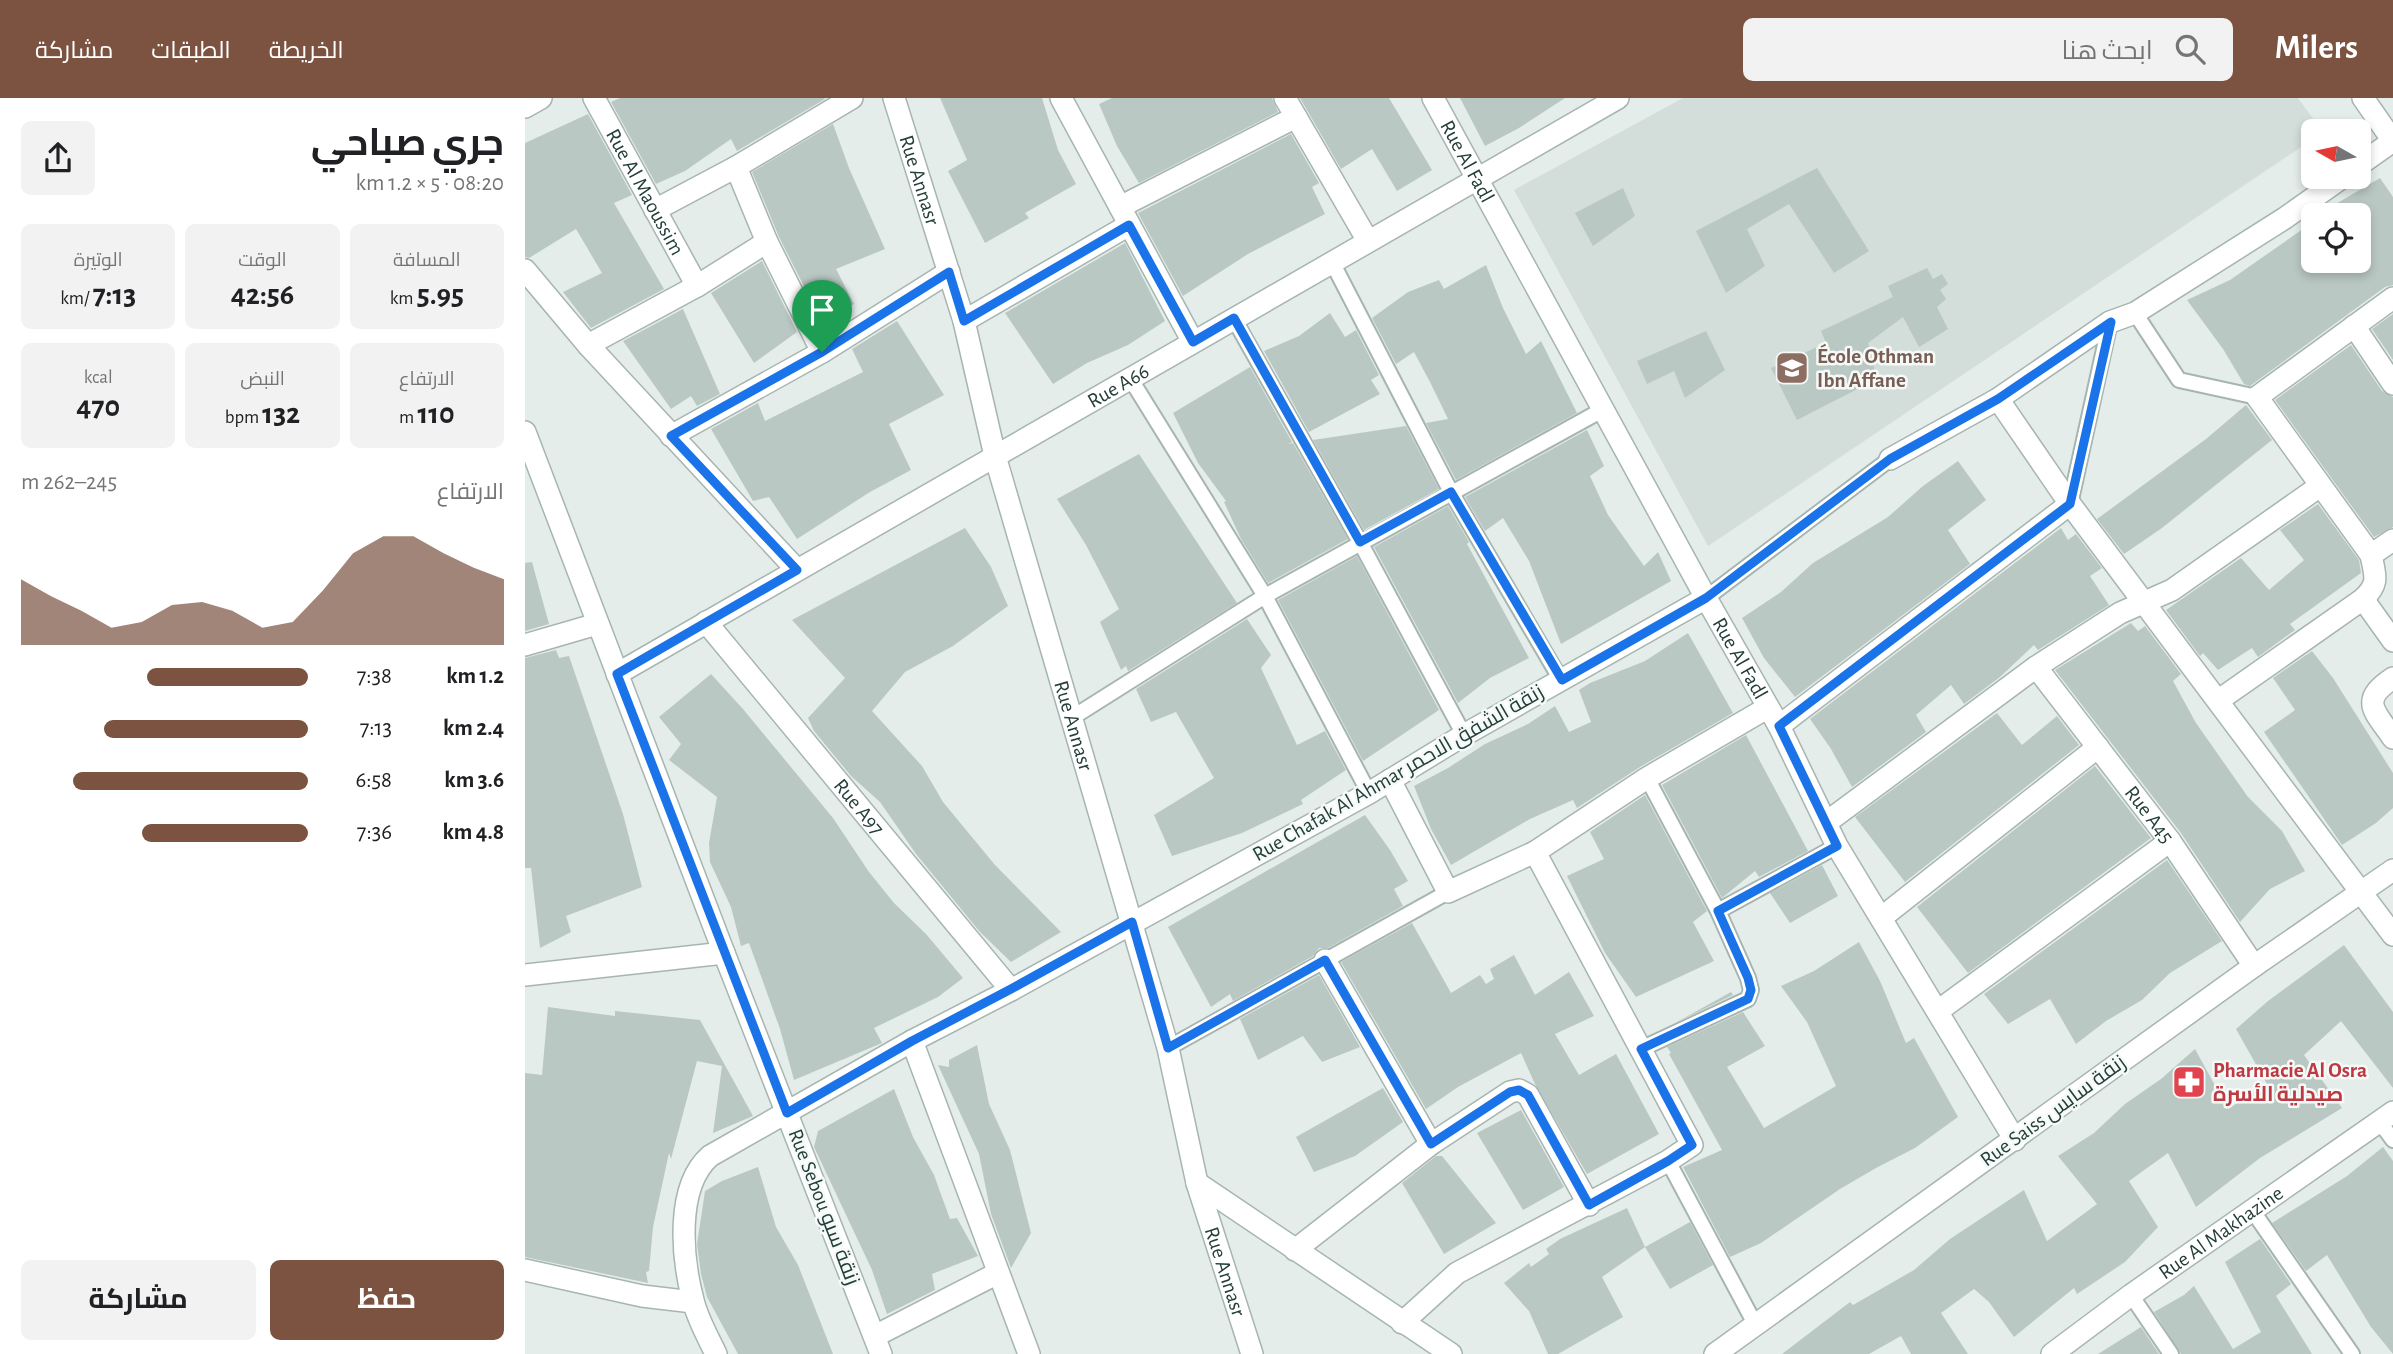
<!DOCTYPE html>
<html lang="ar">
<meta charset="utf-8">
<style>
body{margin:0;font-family:"Alegreya Sans",Cairo,sans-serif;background:#f2f2f2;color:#202124;direction:rtl;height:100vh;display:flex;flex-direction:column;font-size:26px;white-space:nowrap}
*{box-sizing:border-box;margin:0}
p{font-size:23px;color:#757577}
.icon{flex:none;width:38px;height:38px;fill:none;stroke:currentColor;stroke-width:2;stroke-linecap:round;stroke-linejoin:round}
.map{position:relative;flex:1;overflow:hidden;direction:ltr}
.side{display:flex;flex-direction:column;background:#fff;width:525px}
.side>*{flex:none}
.needle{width:46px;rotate:279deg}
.controls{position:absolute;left:1776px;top:21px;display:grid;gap:14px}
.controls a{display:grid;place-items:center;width:70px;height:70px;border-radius:10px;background:#fff;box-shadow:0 4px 10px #0003;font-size:35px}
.pin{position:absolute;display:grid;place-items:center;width:60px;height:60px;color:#fff;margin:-72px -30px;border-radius:50% 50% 50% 0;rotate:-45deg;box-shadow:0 0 7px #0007}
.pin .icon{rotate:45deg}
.round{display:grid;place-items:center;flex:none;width:74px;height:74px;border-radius:10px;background:#f2f2f2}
.summary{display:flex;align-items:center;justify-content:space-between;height:119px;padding:0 21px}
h1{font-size:38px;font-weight:700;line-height:52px}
.figures{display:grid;grid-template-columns:repeat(3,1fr);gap:10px;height:119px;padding:7px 21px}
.figures div{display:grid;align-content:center;border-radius:10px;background:#f2f2f2;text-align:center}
.figures b{font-size:30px;font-weight:700}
.figures small{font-size:19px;font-weight:400}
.figures p{font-size:19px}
.chart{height:196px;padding:14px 21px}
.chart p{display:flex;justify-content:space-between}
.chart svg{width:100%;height:126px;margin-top:7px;fill:#7c5241;opacity:.7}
.button{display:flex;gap:14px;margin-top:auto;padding:14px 21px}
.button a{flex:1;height:80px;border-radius:10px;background:#7c5241;color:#fff;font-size:28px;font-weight:700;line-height:80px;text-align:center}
.button a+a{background:#f2f2f2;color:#202124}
ul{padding:0 21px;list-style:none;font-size:23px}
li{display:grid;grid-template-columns:112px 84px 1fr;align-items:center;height:52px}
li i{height:18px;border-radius:9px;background:#7c5241}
header{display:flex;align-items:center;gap:42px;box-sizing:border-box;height:98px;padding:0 35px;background:#7c5241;color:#fff}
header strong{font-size:33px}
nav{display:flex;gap:38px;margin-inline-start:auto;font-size:24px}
.search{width:490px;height:63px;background:#f2f2f2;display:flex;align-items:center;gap:18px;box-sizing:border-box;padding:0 24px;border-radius:10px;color:#757577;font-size:26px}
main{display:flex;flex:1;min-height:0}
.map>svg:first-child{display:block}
</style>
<header>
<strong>Milers</strong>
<div class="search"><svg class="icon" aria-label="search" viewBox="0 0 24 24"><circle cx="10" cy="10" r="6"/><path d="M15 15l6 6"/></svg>ابحث هنا</div>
<nav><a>الخريطة</a><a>الطبقات</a><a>مشاركة</a></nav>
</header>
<main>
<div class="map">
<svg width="1868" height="1256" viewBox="0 0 1868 1256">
<rect width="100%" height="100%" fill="#e4edea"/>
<path fill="#d3ddd9" d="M1158 0H1773L1797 33H1788V41L1183 448 989 92Z"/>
<path fill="#bac8c3" d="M95 0H299L300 1 212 53 206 41 160 73 131 86 86 4Z
M415 0H517L533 52 551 86 500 115 504 120 460 145 423 73 442 62Z
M587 0H747L753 14 614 85 592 48 574 6Z
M775 0H864L907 72 872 93 847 51 816 71Z
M935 0H1040L994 30 960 48Z
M63 16 107 97 89 105 139 191 66 230 38 194 77 175 51 131 4 160 0 159V45Z
M308 26 324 70 360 151 311 171 329 206 297 224 254 139 227 74Z
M766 36 794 85 787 89 800 116 723 156 658 198 613 115Z
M1292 70 1344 153 1309 175 1264 106 1222 131 1240 168 1201 195 1171 133Z
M1855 80 1868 99V187L1860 189 1725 288 1719 286 1698 251 1662 202 1705 182 1788 124V163H1834V117H1792Z
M1098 90 1110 118 1068 148 1050 115Z
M600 145 640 223 603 247 562 265 528 286 480 215Z
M237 163 272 234 229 265 186 195Z
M961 167 978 210 1001 256 1016 243 1052 315 931 382 901 325 923 321 906 286 889 254 871 266 847 220 883 194 914 182 919 191Z
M1402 170 1408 181 1417 176 1423 186 1415 192 1421 201 1412 209 1423 231 1394 249 1378 219 1343 245 1352 281 1272 322 1246 270 1301 245 1296 233 1368 199 1363 188Z
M158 211 195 296 172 308 166 298 146 311 98 243Z
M805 215 820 239 831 232 854 277 846 282 855 296 784 334 739 253 774 238Z
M1868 216V262L1847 231Z
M372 223 419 297 364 326 386 372 345 394 272 441 244 399 228 403 186 331 233 305 240 323 338 274 327 251Z
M1181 233 1200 272 1160 300 1149 273 1122 286 1112 263Z
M1826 247 1857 293 1868 299V429L1849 439 1750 302Z
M725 269 767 344 763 346 768 345 823 441 743 485 716 441 699 404 701 403 673 365 648 315Z
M1721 307 1747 342 1637 430 1599 456 1572 421 1681 341Z
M881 328 914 391 839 432 788 342Z
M1062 332 1079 368 1065 378 1083 417 1119 468 1133 454 1146 483 1036 546 1004 463 978 420 960 433 940 399Z
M614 356 712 505 603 573 601 568 596 572 575 524 594 511 561 447 532 401Z
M1433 363 1461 402 1423 432 1445 466 1270 599 1239 560 1217 520 1256 494 1288 465 1363 419 1398 388Z
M1793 406 1834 462 1836 475 1765 526 1770 532 1733 559 1727 550 1693 572 1678 555 1675 558 1641 512 1716 460 1744 492 1779 462 1755 432Z
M923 408 944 444 942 446 1004 560 965 580 933 605 849 449Z
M440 430 466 469 483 508 428 548 380 574 347 613 397 668 418 704 470 767 536 834 486 864 455 834 391 756 355 704 326 678 289 633 283 620 320 580 267 522Z
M1536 430 1543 442 1551 436 1577 470 1565 478 1584 507 1513 552 1509 547 1475 579 1439 606 1426 587 1391 617 1401 634 1327 689 1306 651 1285 621Z
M832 458 914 612 838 663 753 502Z
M7 464 24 526 0 533V465Z
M722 521 746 557 736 570 772 647 800 633 821 672 776 702 778 706 717 735 647 758 629 717 689 680 651 614 626 624 611 591Z
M1606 525 1613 533 1620 528 1656 576 1648 583 1671 625 1723 699 1757 733 1780 773 1745 791 1715 824 1656 735 1530 572Z
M1163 535 1208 615 1115 669 1052 710 1048 702 1005 721 926 767 906 731 889 688 923 670 960 646 1003 626 1030 608 1044 634 1066 624 1054 592 1065 585 1120 563Z
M31 552 34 560 44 558 98 716 117 789 41 818 46 834 15 850 6 770H0V560Z
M1787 553 1808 580 1868 675V710L1851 725 1817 747 1739 634 1770 612 1748 580Z
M186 576 218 611 308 720 344 774 369 805 401 836 438 880 413 899 349 930 357 945 269 982 255 931 224 845 216 848 206 809 185 764 184 745 192 699 144 662 156 646 134 619Z
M1472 615 1497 647 1532 618 1554 647 1380 784 1330 719Z
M1221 637 1283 753 1234 779 1230 773 1197 800 1137 687Z
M1570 668 1626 740 1443 875 1392 809Z
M1120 697 1182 813 1168 824 1189 863 1111 899 1080 855 1042 778 1079 761 1065 734Z
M840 717 865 752 883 783 869 791 878 808 803 850H794L788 858 708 903 705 896 686 909 643 829Z
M1642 762 1697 843 1645 875 1617 902 1581 923 1551 946 1525 901 1483 926 1459 896Z
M1297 767 1313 798 1265 825 1245 795Z
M887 825 926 895 955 877 961 886 969 881 965 871 989 857 1010 897 1044 874 1069 918 1030 936 1054 977 1091 956 1134 1036 1062 1076 1010 986 996 955 933 989 901 1011 816 864Z
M1334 844 1355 883 1381 945 1389 940 1433 1019 1390 1050 1351 1070 1315 1091 1236 1145 1205 1159 1158 1069 1197 1052 1144 956 1146 955 1142 949 1218 914 1240 948 1202 969 1239 1030 1311 988 1282 924 1256 888 1289 873Z
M1819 847 1868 914V990L1816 923 1779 957 1817 1010 1735 1060 1671 1109 1643 1055 1604 1083 1633 1129 1600 1164 1552 1196 1549 1190 1489 1239 1464 1204 1449 1191 1416 1215 1443 1256H1386L1376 1238 1344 1256H1257L1325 1204 1328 1207 1389 1172 1425 1141 1499 1092 1522 1143 1572 1106 1533 1058 1569 1035 1600 1006 1636 981 1670 951 1703 1011 1742 986 1711 931 1743 903Z
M794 877 835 949 797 964 778 938 733 962 715 921Z
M1206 894 1208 897 1152 924Z
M23 909 90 918V913L175 922 228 1018 188 1035 197 968 172 963 146 1061 144 1055 128 1129 124 1173 121 1174 123 1185 0 1159V975L17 977Z
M452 947 464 1006 485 1052 506 1135 486 1170 466 1116 454 1056 413 967 424 969V962Z
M858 990 878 1024 830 1058 789 1074 771 1039Z
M369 991 388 1039 409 1077 425 1121 432 1120 453 1158 407 1176 410 1192 362 1216 347 1172 289 1049 293 1033Z
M996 1012 1039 1089 998 1112 952 1035Z
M1858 1049 1868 1063V1256L1846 1229 1802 1157 1781 1173 1747 1125 1822 1078Z
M911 1058H917L971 1125 919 1156 877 1085Z
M233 1069 251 1129 273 1167 308 1256H213L182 1199 176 1176 172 1146 180 1093 197 1083Z
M1102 1110 1120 1149 1077 1179 1098 1219 1033 1256H1023L1004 1213 979 1185 1004 1165 1006 1169 1024 1156 1021 1151 1035 1141Z
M1165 1124 1188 1167 1145 1191 1120 1149Z
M1735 1141 1766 1186 1751 1198 1787 1256H1656L1629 1214 1659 1197 1669 1188 1708 1251 1736 1234 1700 1164Z
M1616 1229 1634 1256H1573Z"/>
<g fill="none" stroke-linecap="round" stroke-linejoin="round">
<defs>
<path id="service" d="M807 164 926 394 1036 582
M1610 215 1654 282 1732 299
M709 221 835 444 939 637
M605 280 740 498 844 695
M1545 406 1585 224
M1181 500 1365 361
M545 621 740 498 1079 311
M1122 680 1193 813 1312 748
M643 950 923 794
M1116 951 1223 901 1226 892 1223 880 1193 813
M1854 1023 1868 1042
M1143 1063 1230 1226
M1727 1112 1827 1256
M1606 1197 1646 1256"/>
<g id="minor">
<path id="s1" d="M69 0 172 188"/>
<path id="s2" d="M369 0 439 223 470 358 643 950 672 1085 727 1256"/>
<path d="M536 0 668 244"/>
<path d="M760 0 843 143"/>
<path id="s3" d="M908 0 1181 500 1254 628 1312 748 1490 1042"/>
<path d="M1838 0 1868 43"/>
<path d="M0 9 16 0"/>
<path d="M1834 67 1868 43"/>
<path d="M211 69 242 144 297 254"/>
<path d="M595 109 771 19"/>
<path d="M130 112 211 69 327 0"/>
<path d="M0 172 63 247 272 472"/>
<path d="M439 223 604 127"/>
<path d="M1829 228 1868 286"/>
<path d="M63 247 172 188 242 144"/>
<path d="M1473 301 1545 406 1868 837"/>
<path d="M0 334 199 855 356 1256"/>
<path d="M146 338 297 254 424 174"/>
<path d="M1365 361 1473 301 1585 224 1610 215 1760 120 1818 79"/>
<path d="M1846 457 1868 442"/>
<path d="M1838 501 1868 543"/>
<path id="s4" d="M181 524 486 892"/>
<path d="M0 547 72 526"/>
<path id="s5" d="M1511 569 1645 743 1729 868"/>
<path id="s6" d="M92 576 1093 0"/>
<path d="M1868 580C1834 603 1849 612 1868 640"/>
<path d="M1694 602 1838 501C1855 485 1850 478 1846 457L1732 299 1868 200"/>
<path d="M1254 628 1545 406"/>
<path d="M865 682 923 794 1010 754 1122 680 1242 610"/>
<path d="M1302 724 1511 569 1595 515 1647 492 1795 388"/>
<path d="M1356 820 1573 649"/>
<path d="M800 862 906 1046"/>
<path d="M0 877 199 855"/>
<path d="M1413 913 1645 743"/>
<path d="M387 943 504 1256"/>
<path d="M672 1085 926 1256"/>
<path d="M770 1152 906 1046 985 994 994 992 1003 997 1064 1107"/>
<path d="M0 1172 117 1198 168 1204"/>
<path d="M877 1225 932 1175 1143 1063 1167 1047 1010 754"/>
<path d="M350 1238 473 1175"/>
<path d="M191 1256C183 1239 172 1220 168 1202 157 1160 150 1089 185 1058L387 943 486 892 844 695 939 637 1181 500"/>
<path id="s7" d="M1527 1256 1606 1197 1868 1014"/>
</g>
<path id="tertiary" d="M1190 1256 1729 868 1868 772"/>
</defs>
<use href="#service" stroke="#a7b5b1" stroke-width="18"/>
<use href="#minor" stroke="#a7b5b1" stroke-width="24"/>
<use href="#tertiary" stroke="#a7b5b1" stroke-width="24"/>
<use href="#service" stroke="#fff" stroke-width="14"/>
<use href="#minor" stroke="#fff" stroke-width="21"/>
<use href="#tertiary" stroke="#fff" stroke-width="21"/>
</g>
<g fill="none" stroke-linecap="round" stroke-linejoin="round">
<defs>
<path id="route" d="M604 127 668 244 709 220 835 444 926 394 1037 582 1181 500 1365 361 1473 301 1586 224 1545 406 1254 628 1312 748 1193 813 1223 880 1226 892 1223 901 1116 951 1167 1047 1143 1063 1064 1107 1003 997 994 992 985 994 906 1046 800 862 643 950 607 824 486 891 387 943 262 1015 92 576 272 472 146 338 297 254 424 174 439 223Z"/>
</defs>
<use href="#route" stroke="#fff" stroke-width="14"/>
<use href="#route" stroke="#1a73e8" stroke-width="9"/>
</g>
<defs>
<symbol id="school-square" viewBox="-11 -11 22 22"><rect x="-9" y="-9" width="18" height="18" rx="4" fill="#8d6e63" stroke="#f5faf8"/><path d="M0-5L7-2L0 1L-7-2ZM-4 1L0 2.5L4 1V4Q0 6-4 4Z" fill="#fff"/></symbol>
<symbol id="pharmacy-square" viewBox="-11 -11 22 22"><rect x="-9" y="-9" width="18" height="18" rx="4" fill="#e0444e" stroke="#f5faf8"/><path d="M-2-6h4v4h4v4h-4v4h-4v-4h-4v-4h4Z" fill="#fff"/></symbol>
</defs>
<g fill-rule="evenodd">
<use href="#school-square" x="1248" y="251" width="38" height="38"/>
<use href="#pharmacy-square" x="1645" y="965" width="38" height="38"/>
</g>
<g text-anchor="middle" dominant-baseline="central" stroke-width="5" stroke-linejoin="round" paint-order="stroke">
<g font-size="21" fill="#243e39" stroke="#f5faf8">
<text stroke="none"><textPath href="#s3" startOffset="72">Rue Al Fadl</textPath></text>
<text stroke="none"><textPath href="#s2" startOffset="86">Rue Annasr</textPath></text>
<text stroke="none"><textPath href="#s1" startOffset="107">Rue Al Maoussim</textPath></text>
<text stroke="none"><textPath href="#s6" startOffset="578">Rue A66</textPath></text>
<text stroke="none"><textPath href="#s3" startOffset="639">Rue Al Fadl</textPath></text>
<text stroke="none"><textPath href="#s2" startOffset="653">Rue Annasr</textPath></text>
<text transform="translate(873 675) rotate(-30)">Rue Chafak Al Ahmar زنقة الشفق الاحمر</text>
<text stroke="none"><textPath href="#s4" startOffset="240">Rue A97</textPath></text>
<text stroke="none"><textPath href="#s5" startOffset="186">Rue A45</textPath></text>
<text transform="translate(1528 1013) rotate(-36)">Rue Saiss زنقة سايس</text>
<text transform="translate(299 1109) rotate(69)">Rue Sebou زنقة سبو</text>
<text stroke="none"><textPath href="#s7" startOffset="208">Rue Al Makhazine</textPath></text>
<text stroke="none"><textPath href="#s2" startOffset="1220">Rue Annasr</textPath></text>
</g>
<g font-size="21" font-weight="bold" fill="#785e54" stroke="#f5faf8" text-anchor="start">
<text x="1292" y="258">École Othman<tspan x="1292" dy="24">Ibn Affane</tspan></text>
</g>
<g font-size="21" font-weight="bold" fill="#be3a42" stroke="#f5faf8" text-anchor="start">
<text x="1688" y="972">Pharmacie Al Osra<tspan x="1688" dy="24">صيدلية الأسرة</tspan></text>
</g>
</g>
</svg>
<div class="controls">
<a><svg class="needle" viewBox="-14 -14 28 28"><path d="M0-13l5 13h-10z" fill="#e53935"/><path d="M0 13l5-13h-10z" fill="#757577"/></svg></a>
<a><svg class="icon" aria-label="locate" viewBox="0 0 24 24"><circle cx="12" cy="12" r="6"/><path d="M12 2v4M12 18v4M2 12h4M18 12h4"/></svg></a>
</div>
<div class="pin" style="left:297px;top:254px;background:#1e9e55"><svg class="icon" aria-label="arrive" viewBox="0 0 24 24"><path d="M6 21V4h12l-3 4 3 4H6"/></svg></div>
</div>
<section class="side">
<div class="summary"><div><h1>جري صباحي</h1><p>08:20 · 5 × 1.2 km</p></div><a class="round"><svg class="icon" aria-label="share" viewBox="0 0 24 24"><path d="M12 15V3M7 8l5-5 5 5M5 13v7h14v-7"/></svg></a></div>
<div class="figures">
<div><p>المسافة</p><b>5.95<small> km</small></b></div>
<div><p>الوقت</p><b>42:56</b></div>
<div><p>الوتيرة</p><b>7:13<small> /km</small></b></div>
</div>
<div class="figures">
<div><p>الارتفاع</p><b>110<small> m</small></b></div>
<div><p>النبض</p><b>132<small> bpm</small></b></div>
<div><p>kcal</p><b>470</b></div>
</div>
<div class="chart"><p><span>الارتفاع</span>245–262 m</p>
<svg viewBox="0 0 160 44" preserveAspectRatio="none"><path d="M0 44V21L10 27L20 32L30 38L40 36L50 30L60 29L70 32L80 38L90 36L100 25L110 12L120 6L130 6L140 12L150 17L160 21V44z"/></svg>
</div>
<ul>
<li><b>1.2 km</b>7:38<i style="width:56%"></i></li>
<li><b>2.4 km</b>7:13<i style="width:71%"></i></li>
<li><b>3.6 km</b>6:58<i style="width:82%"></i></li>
<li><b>4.8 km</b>7:36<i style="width:58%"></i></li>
</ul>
<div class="button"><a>حفظ</a><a>مشاركة</a></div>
</section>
</main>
